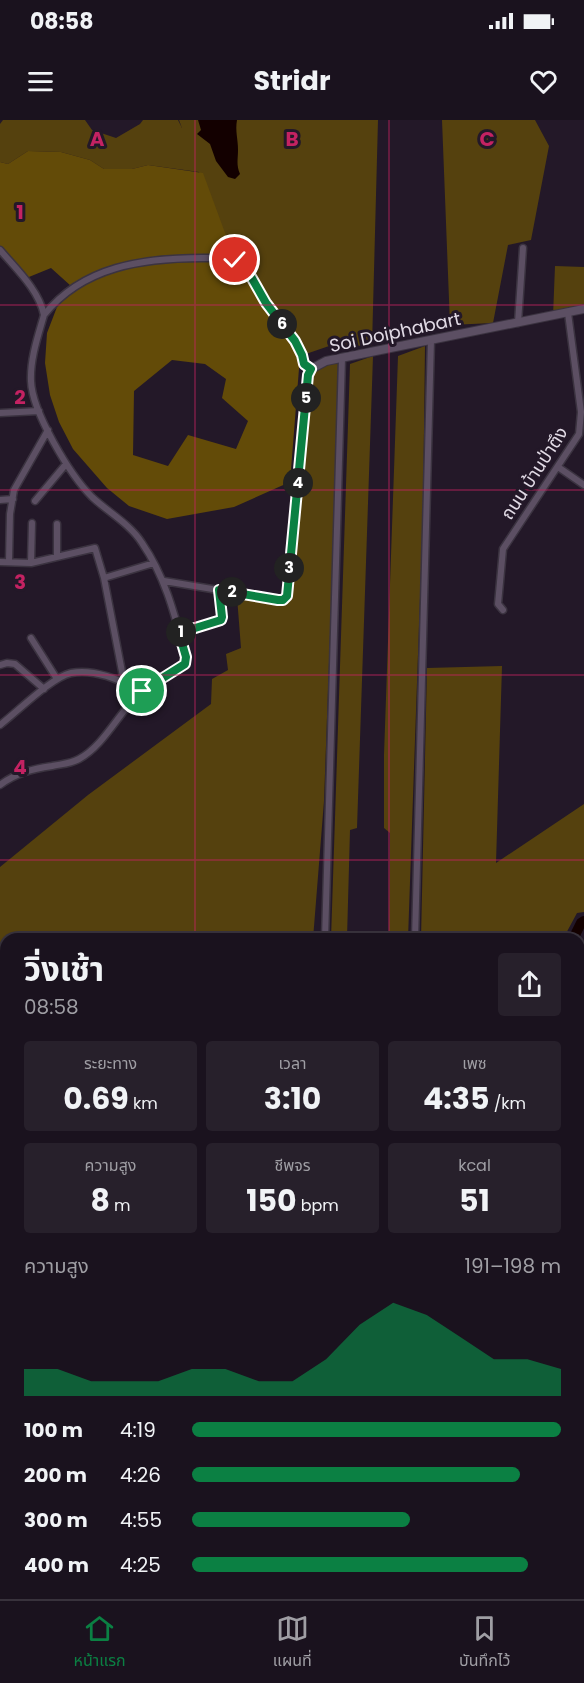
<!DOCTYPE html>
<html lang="th">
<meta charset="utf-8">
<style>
body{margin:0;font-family:Poppins,"Noto Sans Thai",sans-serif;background:#27202b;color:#f1f3f6;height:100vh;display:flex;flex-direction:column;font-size:22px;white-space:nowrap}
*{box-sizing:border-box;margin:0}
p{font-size:20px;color:#9f9ea4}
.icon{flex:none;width:33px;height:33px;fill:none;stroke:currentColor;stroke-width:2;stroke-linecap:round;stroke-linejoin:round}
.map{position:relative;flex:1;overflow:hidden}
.details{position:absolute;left:0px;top:813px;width:585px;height:666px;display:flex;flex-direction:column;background:#1a121e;border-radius:18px 18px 0 0;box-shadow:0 2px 4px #0004,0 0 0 2px #38323c}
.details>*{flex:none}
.pin{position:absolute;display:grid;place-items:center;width:51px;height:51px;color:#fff;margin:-26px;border:3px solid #fff;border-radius:50%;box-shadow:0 2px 6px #0007}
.km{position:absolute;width:30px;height:30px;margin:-15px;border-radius:50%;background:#222;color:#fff;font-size:16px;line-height:30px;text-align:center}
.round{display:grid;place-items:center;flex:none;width:63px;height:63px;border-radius:6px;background:#27202b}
.headline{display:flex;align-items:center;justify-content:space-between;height:102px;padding:0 24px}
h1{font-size:33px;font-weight:700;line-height:45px}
.stats{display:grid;grid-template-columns:repeat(3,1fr);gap:9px;height:102px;padding:6px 24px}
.stats div{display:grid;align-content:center;border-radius:6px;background:#27202b;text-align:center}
.stats b{font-size:30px;font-weight:700}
.stats small{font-size:16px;font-weight:400}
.stats p{font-size:16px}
.chart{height:168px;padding:12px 24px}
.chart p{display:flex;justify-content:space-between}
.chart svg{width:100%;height:108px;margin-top:6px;fill:#0b8043;opacity:.7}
ul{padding:0 24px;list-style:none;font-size:20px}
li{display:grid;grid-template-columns:96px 72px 1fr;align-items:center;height:45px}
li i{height:15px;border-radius:8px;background:#0b8043}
.status{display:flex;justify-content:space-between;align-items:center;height:42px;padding:0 30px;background:#1a121e;direction:ltr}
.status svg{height:16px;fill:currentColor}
header{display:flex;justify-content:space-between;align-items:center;height:78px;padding:0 24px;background:#1a121e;font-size:27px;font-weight:700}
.dock{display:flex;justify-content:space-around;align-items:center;height:84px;border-top:2px solid #38323c;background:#1a121e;font-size:16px;color:#9f9ea4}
.dock a{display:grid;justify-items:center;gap:3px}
.dock .active{color:#0b8043}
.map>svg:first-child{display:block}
</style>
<div class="status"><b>08:58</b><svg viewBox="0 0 49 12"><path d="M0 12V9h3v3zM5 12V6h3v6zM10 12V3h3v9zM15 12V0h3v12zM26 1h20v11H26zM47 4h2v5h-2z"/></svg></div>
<header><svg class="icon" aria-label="menu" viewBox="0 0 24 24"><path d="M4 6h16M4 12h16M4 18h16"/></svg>Stridr<svg class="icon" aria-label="heart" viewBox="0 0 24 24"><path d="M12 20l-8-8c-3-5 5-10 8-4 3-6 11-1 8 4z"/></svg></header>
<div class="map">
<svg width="584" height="1479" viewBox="0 0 584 1479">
<rect width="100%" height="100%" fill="#231828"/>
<path fill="#55410e" d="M3 0H85L92 10 116 18 140 4 143 0H178L182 8 179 0H378L372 226 332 225 300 236 224 119 199 52 148 45 132 49H104L90 40 61 32 28 31 8 44 0 42V4Z
M442 0H535L549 26 531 120 508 125 493 203 450 205Z
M555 146 584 147V189L553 196Z
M425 226 423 392 408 819H389L390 713 384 708V635L398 236Z
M373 236 357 708 350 710 347 818 354 819H331L350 244Z
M342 238 335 486 331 487 324 681 313 819H6V923H0V747L88 675 211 584 212 559 228 550 226 534 241 528 237 477 288 478 311 249Z
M502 546 496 743 584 684V792L577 793 563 819H421L427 548Z
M6 1103V1419L0 1422 5 1430 0 1436V1120Z"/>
<path fill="#634b08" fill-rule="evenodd" d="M28 31 61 32 90 40 104 49H132L148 45 203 53 235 140 239 142 300 236 290 362 234 387 167 399 129 386 107 368 73 329 59 302 50 275 45 243 47 213 57 187 81 162 71 166 51 148 24 159 0 130V42L8 44ZM172 240 205 244 226 259 222 278 248 301 236 329 188 315 168 346 133 335 134 271Z"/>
<path fill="#130000" d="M198 0H237C235 11 238 19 238 30 238 39 236 45 240 54L235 59 228 57 216 41 210 24 197 14 201 10Z"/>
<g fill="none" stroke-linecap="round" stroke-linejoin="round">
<path stroke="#130000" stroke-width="10" d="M573 819 581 803 584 801
M0 1273 6 1277"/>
<defs>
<path id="minor" d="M0 130C16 149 39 170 44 195 38 216 30 239 31 261 32 292 70 355 92 377 108 392 130 404 142 423 166 458 175 496 186 537L185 544C173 556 155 560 142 571 120 590 105 625 79 639 70 644 61 644 52 646 32 649 16 653 0 665
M44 195C83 146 144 138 202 138 213 138 234 136 243 143 249 148 260 174 266 183 279 203 299 219 304 244L311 249 308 255 287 476 283 480H278L164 461
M518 203 523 128
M0 293 39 291
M558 347 584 365
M0 380 13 379
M35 381 66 344
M57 404V436
M9 441 10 394 14 370 48 310
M0 442 31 443 95 428 104 458 124 562
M31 443 32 403
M104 458 154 443
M503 490 498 484 503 429 579 314 581 292 568 193
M179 513 221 500 222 497 219 470
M31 518 57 559
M0 545 7 543 15 544 44 569
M0 605C17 592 52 557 71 553 95 548 121 561 142 571
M325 819 342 238
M415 819 431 220
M203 1473 208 1479
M239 1473 243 1479
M86 1479V1473"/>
<path id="tertiary" d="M311 249 326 241 584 189"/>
<path id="secondary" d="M579 1104 584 1096
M579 1122 584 1113
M579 1269 584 1263
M414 1479 418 1473"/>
<path id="primary" d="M579 1224 584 1218
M579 1250 584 1245
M379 1479 383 1473
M401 1479 404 1473"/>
</defs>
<use href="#minor" stroke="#3b3340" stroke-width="9"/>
<use href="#tertiary" stroke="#3b3340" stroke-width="10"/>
<use href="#secondary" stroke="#3b3340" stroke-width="11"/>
<use href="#primary" stroke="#3b3340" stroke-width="12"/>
<use href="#minor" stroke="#5c4f63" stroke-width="6"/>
<use href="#tertiary" stroke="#5c4f63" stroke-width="8"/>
<use href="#secondary" stroke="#5c4f63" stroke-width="8"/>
<use href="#primary" stroke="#9669ac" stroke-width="9"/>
</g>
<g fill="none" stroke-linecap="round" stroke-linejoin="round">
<defs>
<path id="route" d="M142 571 185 544 186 537 179 513 221 500 222 497 219 470 278 480H283L287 476 308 255 311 249 304 244 302 235 295 221 266 183 245 146 235 140"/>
</defs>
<use href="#route" stroke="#fff" stroke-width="12"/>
<use href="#route" stroke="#0b8043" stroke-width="8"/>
</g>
<path fill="none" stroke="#c42262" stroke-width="1.5" stroke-opacity="0.55" d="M195 0V819M389 0V819M0 185H584M0 370H584M0 555H584M0 740H584M0 924H6M579 924H584M0 1109H6M579 1109H584M0 1294H6M579 1294H584M195 1473V1479M389 1473V1479"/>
<g text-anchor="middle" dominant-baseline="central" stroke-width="6" stroke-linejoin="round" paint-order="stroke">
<g font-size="18" fill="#e2dbe6" stroke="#231828">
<text transform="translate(395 212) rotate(-12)">Soi Doiphabart</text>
<text transform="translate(534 353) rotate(-57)">ถนน บ้านป่าตึง</text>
</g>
</g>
<g font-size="20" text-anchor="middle" font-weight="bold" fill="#c42262" stroke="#231828" stroke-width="6" stroke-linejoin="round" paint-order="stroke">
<text x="97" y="26">A</text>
<text x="292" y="26">B</text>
<text x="487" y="26">C</text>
<text x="20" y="99">1</text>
<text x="20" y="284">2</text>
<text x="20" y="469">3</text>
<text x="20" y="654">4</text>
</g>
</svg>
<div class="pin" style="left:142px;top:571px;background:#1e9e55"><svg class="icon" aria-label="arrive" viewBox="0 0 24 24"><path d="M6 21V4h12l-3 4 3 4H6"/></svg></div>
<div class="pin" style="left:235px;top:140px;background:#d93025"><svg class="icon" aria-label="check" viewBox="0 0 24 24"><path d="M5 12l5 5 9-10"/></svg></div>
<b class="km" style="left:181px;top:512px">1</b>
<b class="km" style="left:232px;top:472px">2</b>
<b class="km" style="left:289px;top:448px">3</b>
<b class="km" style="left:298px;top:363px">4</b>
<b class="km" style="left:306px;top:278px">5</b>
<b class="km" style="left:282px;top:204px">6</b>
<section class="details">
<div class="headline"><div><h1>วิ่งเช้า</h1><p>08:58</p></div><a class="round"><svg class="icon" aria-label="share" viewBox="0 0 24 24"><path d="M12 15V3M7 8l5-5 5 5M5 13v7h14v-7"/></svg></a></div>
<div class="stats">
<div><p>ระยะทาง</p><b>0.69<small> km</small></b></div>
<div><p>เวลา</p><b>3:10</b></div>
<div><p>เพซ</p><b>4:35<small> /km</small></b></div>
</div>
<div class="stats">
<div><p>ความสูง</p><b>8<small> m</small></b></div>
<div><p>ชีพจร</p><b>150<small> bpm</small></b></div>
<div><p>kcal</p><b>51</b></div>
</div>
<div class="chart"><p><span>ความสูง</span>191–198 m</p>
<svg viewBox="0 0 160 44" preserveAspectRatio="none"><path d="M0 44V33L10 33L20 38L30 38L40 38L50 33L60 33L70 38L80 38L90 29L100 15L110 6L120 11L130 20L140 29L150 29L160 33V44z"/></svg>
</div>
<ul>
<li><b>100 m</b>4:19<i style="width:100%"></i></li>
<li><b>200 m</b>4:26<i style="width:89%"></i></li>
<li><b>300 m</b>4:55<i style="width:59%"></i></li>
<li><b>400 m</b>4:25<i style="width:91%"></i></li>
</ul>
</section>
</div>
<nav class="dock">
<a class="active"><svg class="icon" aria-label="home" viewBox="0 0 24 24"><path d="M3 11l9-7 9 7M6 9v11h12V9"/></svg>หน้าแรก</a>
<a><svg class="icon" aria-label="map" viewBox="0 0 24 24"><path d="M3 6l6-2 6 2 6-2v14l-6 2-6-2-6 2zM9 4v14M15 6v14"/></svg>แผนที่</a>
<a><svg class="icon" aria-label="saved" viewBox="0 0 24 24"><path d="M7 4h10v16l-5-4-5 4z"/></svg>บันทึกไว้</a>
</nav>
